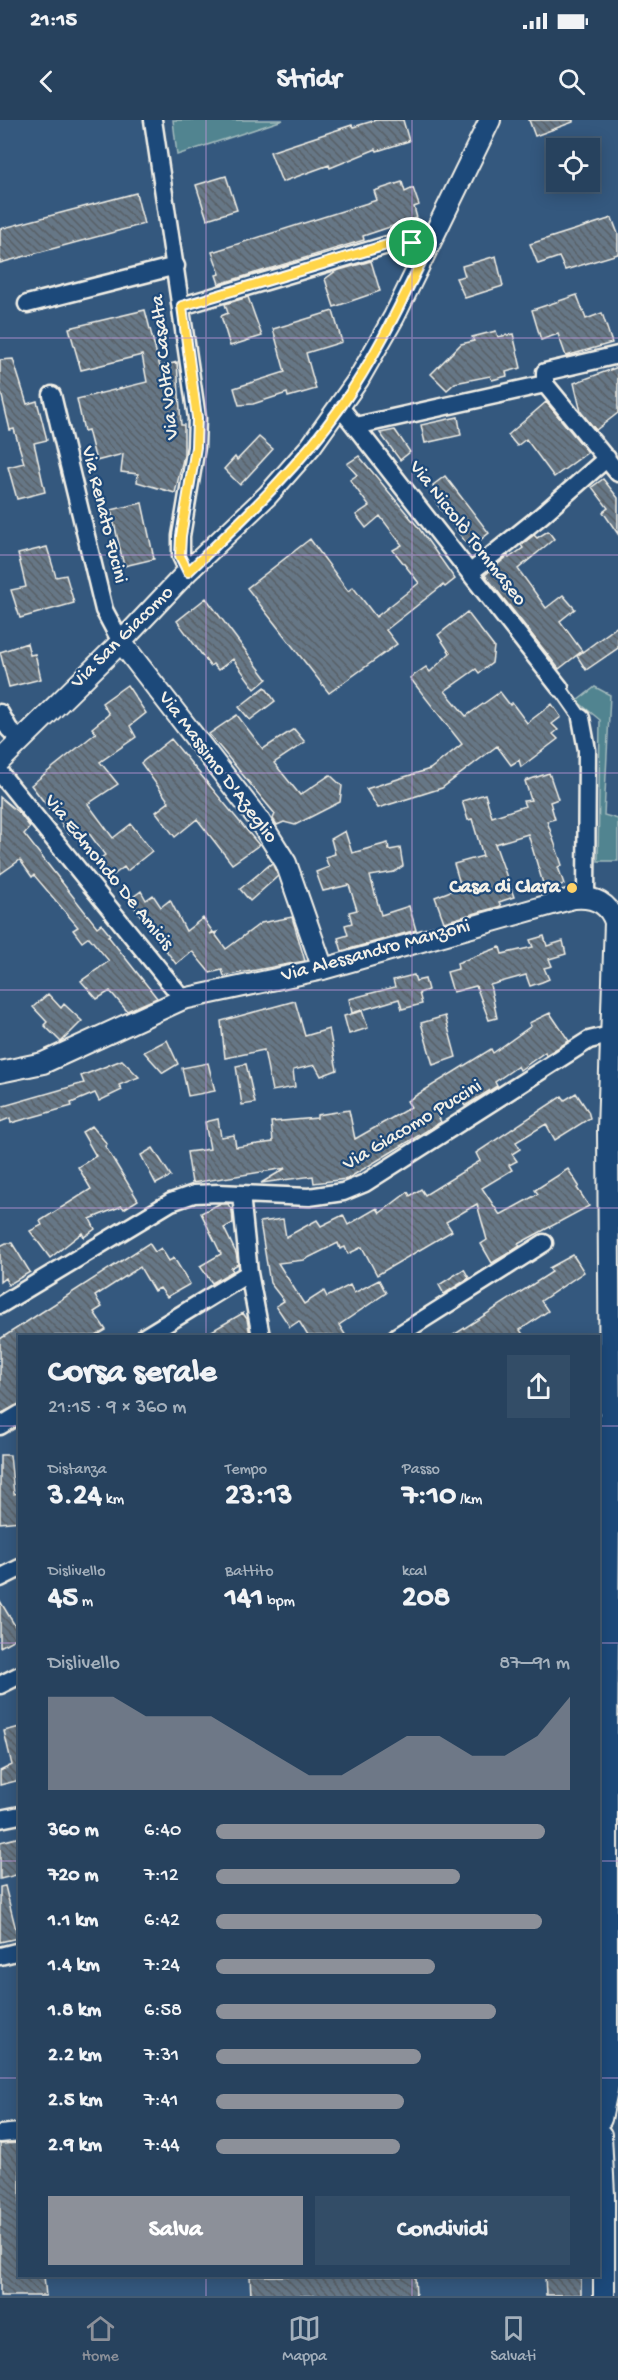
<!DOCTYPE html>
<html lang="it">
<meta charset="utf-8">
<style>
body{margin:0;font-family:"Gochi Hand",sans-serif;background:#334d67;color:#f1f3f6;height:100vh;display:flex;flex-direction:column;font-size:22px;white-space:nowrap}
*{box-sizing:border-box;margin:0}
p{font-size:20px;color:#a4b0bc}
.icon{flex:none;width:33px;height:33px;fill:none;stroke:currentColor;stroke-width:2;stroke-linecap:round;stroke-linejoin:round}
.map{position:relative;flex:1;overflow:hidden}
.panel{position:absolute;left:18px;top:1215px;width:582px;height:942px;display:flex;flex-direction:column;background:#27425e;border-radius:0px;box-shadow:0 3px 15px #0003,0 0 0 2px #435b73}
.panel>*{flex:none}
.tools{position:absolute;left:546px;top:18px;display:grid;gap:12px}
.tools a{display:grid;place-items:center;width:54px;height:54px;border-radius:0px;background:#27425e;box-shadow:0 3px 15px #0003,0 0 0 2px #435b73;font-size:30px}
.pin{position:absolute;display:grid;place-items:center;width:51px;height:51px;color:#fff;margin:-26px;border:3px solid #fff;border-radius:50%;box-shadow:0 2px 6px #0007}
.round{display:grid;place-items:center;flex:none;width:63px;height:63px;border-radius:0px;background:#334d67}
.overview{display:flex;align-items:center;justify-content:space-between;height:102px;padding:0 30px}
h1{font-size:33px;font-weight:800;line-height:45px}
.stats{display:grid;grid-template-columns:repeat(3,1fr);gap:9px;height:102px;padding:6px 30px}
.stats div{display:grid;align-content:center}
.stats b{font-size:30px;font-weight:800}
.stats small{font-size:16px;font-weight:400}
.stats p{font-size:16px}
.chart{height:168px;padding:12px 30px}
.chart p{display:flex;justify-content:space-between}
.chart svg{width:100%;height:108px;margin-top:6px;fill:#8c9099;opacity:.7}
.cta{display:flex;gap:12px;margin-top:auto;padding:12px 30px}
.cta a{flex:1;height:69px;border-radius:0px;background:#8c9099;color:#fff;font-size:24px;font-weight:800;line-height:69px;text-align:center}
.cta a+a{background:#334d67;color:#f1f3f6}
ul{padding:0 30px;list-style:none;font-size:20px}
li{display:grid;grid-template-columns:96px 72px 1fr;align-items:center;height:45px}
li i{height:15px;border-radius:8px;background:#8c9099}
.status{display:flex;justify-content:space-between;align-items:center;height:42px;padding:0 30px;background:#27425e;direction:ltr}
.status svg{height:16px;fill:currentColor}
header{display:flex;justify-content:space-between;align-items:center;height:78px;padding:0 30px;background:#27425e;font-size:27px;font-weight:800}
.dock{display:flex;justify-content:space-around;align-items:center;height:84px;border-top:2px solid #435b73;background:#27425e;font-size:16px;color:#a4b0bc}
.dock a{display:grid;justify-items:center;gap:3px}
.dock .selected{color:#8c9099}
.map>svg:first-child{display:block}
</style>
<div class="status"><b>21:15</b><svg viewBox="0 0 49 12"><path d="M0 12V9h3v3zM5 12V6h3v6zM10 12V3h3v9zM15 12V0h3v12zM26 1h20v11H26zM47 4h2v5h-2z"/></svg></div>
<header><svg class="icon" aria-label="back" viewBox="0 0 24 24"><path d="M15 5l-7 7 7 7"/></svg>Stridr<svg class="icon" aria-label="search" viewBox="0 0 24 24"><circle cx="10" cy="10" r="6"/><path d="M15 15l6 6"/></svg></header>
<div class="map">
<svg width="618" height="2176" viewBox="0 0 618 2176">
<defs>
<pattern id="building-back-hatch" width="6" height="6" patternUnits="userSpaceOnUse" patternTransform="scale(1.5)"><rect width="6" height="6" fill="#667786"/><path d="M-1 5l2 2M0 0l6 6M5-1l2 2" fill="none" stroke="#586066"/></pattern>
</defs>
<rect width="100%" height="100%" fill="#34587e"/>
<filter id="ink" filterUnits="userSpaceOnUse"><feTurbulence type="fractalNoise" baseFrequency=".0167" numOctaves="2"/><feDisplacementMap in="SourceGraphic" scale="12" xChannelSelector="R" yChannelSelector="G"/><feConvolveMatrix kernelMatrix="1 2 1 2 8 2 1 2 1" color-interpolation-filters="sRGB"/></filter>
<g filter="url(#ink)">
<path fill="#518490" stroke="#a2babc" stroke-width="1.5" d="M173 0H283L177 35Z
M595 567 610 575 604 695 618 699V741H598L600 600 577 581Z"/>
<path fill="url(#building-back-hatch)" stroke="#f4f1e8" stroke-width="1.5" d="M376 0H403L409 21 377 31 376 29 330 48 329 45 282 62 270 32 352 5 353 7Z
M529 0H573V2L535 16Z
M226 56 237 90 207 99 196 65Z
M402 62 405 72 413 68 419 85 414 87 417 98 363 116 364 120 219 164 216 155 220 154 212 132 377 80 374 71Z
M136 73 144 104 0 143V109Z
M612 98 618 114V134L565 150 559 137 538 144 530 124Z
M496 136 503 166 465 178 456 158 465 156 462 146Z
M371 141 380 171 334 187 325 159 336 151Z
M577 175 586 199 602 193 612 223 566 236 558 214 541 220 532 190Z
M248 177 262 216 230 226 221 196 228 193 225 184Z
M145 190 160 247 177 242 181 305H184V335L175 373 137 362 138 354 121 352 123 334 96 341 88 310 84 311 77 279 147 262 142 235 81 250 69 208Z
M333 191 342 222 306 233 316 269 288 277 287 273 253 284 239 285 234 268 285 252 273 209Z
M496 211 498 217 513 214 521 248 506 252 507 256 492 260 490 256 455 263 447 270 431 254 461 224 474 221 472 217Z
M13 239 27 284 37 281 47 320 34 323 45 372 17 379 8 347 24 343 14 309 10 310 0 268V240Z
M618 247V293L596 310 581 292 574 263Z
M546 282 588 332 554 357 526 319 517 326 508 315Z
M458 297 461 315 425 323 421 305Z
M395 310 410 332 400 340 380 313Z
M259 317 273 329 240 365 224 349 235 337 237 340Z
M359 336 418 407 455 459 445 467 443 465 386 510 397 524 329 573 247 468 310 419 348 471 353 467 376 497 419 463 393 430 402 425 380 396 366 408 356 395 369 386 350 360 357 355 347 344Z
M445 356 489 413 470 428 437 384 433 365Z
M603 359 618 378V414L603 392 608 388 592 367Z
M142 383 154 439 124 446 111 390Z
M548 411 554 419 518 449 546 488 563 475 575 489 560 501 582 531 559 549 485 455 508 436 509 438 523 428 521 425 534 415 537 418Z
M47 427 56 457 66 455 74 483 20 498 11 470 26 467 18 434Z
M206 478 267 559 255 569 233 539 218 550 213 544 210 546 177 501Z
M467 492 494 527 492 543 479 553 476 549 445 571 466 596 500 572 510 585 512 583 527 603 552 584 561 597 552 604 558 610 553 614 558 619 521 647 519 640 511 645 497 626 442 668 378 688 366 669 430 649 462 624 410 558 426 547 430 552 450 533 438 515Z
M618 506V528L586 550 577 536Z
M27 523 30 535 35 534 41 559 9 567 0 532Z
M127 565 146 593 130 606 136 617 100 642 118 664 88 684 113 718 131 704 152 731 127 751 124 747 111 757 98 740 105 735 88 712 78 720 72 712 69 714 31 665 96 613 92 608 109 594 102 583Z
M265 567 275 581 250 600 239 587Z
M237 595 263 629 294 609 305 622 274 643 300 675 330 655 342 666 340 682 295 705 284 702 277 705 273 699 275 694 209 614Z
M171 619 259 725 232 744 197 699 175 717 156 692 169 682 141 643Z
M549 653 558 679 550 682 555 699 547 701 562 745 558 747 564 764 545 770 528 714 495 724 514 777 499 782 501 786 444 802 435 777 461 767 454 744 483 736 472 699 468 700 462 681 485 674 492 697 525 686 523 681 531 680 525 661Z
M0 677 20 694 30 707 24 714 97 807 101 804 110 815 108 816 157 878 127 891 110 871 97 879 81 861 109 841 89 817 82 822 73 810 78 807 34 755 32 757 20 740 0 754Z
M345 711 352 733 388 723 389 730 400 728 403 746 394 752 370 756 381 795 409 786 416 810 342 831 338 818 348 815 345 805 352 803 349 792 357 790 349 765 323 771 316 752 329 747 325 737 335 734 331 719Z
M272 743 278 756 250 781 240 769Z
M141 771 146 780 153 775 161 787 170 780 186 811 203 798 213 812 210 814 217 812 215 814 226 829 261 803 292 797 305 841 224 856 222 850 210 853 192 831 176 844 129 780Z
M544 816 547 826 563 821 566 834 549 839 552 846 544 848 549 859 542 862 530 866 526 855 490 865 497 898 489 900 476 866 453 872 447 852 458 849 457 843 500 827 502 834 533 827 530 820Z
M414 855 416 861 425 859 428 870 419 873 422 884 402 889 399 879 352 893 349 879 395 867 393 860Z
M48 874 61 888 64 884 82 901 61 922 44 905 47 902 33 887Z
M295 881 305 916 329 909 337 950 321 956 315 945 293 950 295 967 272 971 264 930 225 938 221 901Z
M362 891 368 908 349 914 344 896Z
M550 893 569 921 546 935 545 932 520 950 518 946 495 962 497 966 465 986 459 977 437 994 441 1002 347 1059 314 1063 313 1056 261 1063 286 1048 192 1063 187 1032 210 1029 205 1002 218 999 221 1017 234 1015 236 1027 273 1022 271 1002 317 998V995L349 990 355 1019 411 987 407 981 491 929 493 933 531 906 529 903Z
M445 896 456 937 433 945 421 903Z
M167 920 178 944 163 953 144 932Z
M122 940 139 957 119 965 122 970 99 981 95 973 71 983 72 986 11 1003 10 998 0 1002V987L84 963 81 956Z
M208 943 215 971 188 976 182 948Z
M246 944 255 983 242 985 236 946Z
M576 973 588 991 590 998 555 1020 546 1004 516 1022 520 1029 512 1034 517 1041 509 1045 512 1050 482 1068 500 1095 538 1074 535 1070 568 1049 579 1066 577 1068 589 1086 518 1124 520 1126 492 1143 481 1124 487 1120 477 1084 446 1102 452 1111 377 1155 362 1127 348 1134 345 1127 340 1129 338 1123 304 1140 278 1143 304 1184 324 1171 327 1177 350 1165 354 1173 379 1160 386 1173 339 1205 346 1216H308L299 1201 290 1207 276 1186 284 1181 270 1163 260 1102 283 1099 286 1117 317 1100 321 1106 343 1095 348 1105 377 1088 380 1093 408 1072 410 1076 421 1069 425 1075 480 1041 476 1033 562 976 565 980Z
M92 1006 107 1024 105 1026 138 1080 124 1089 122 1086 90 1099 95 1109 84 1117 82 1113 50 1138 30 1111 42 1105 40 1101 91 1069 78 1047 96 1036 82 1012Z
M153 1028 171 1056 156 1064 141 1035Z
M219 1084H228L232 1091 233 1103 224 1108 236 1133 238 1144 231 1148 233 1151 212 1163 200 1146 221 1134 201 1093Z
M6 1123H12L30 1152 8 1165 5 1158 0 1162V1126Z
M149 1123 155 1132 161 1128 169 1141 174 1138 190 1164 167 1177 160 1168 154 1171 140 1147 95 1176 102 1187 94 1192 106 1210 96 1216H20V1284L0 1294V1219Z
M573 1135 584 1152 541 1181 548 1191 520 1210 524 1216H452L552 1152 549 1148Z
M464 1149 469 1158 444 1174 439 1165Z
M243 1193 247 1199 250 1215 248 1216H203Z
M0 1335H10L14 1374 20 1373V1401L0 1403Z
M0 1481 20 1514V1516L0 1527Z
M20 1607V1660L0 1665V1651L12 1645 4 1611Z
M20 1717V1754L0 1759V1722Z
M5 1766 18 1818 0 1822V1767Z
M20 2023V2156H44L46 2176H0V2024Z
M250 2156H415L416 2176H251Z
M545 2156H581V2175H546Z"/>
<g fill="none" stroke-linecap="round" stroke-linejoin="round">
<defs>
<path id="pedestrian" d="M560 568 581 598"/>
<path id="minor" d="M153 0 197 298 196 327 181 416V436L188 451
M27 184 176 146
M182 186 401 121 428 128
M545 264V252L618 235
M52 275 104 490 121 522
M340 287 560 568
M356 306 545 264 618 353
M471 452 542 395 607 338
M0 593 9 609 20 620
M581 598 587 630 586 777
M0 653 183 879
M241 1074 249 1153 261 1216
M0 1185 171 1082 194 1074 219 1073 309 1077 343 1072 365 1063 589 920 610 915
M146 1216 249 1153
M397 1216 544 1123
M0 1306 20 1294
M0 1458 20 1448
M0 1565 20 1555
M0 1699 20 1695
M0 1836 20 1831
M0 2014 20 2012"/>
<path id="tertiary" d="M121 522 259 700 286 743 323 849
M0 641 121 522 188 451 268 375 311 326 358 260 394 197 490 0
M0 952 43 943 183 879 323 849 574 778C594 776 609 783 615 802L608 1010 610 1294 607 1639V1931
M598 1955 607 1931 609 1961 601 1999
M598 2067 604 2075 601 2015
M604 2075V2176"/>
</defs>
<use href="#pedestrian" stroke="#f4f1e8" stroke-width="16"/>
<use href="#minor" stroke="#f4f1e8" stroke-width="21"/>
<use href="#tertiary" stroke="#f4f1e8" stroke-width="24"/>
<use href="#pedestrian" stroke="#1f4a7a" stroke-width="12"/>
<use href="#minor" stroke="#1f4a7a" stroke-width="16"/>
<use href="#tertiary" stroke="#1f4a7a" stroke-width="20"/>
</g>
</g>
<g fill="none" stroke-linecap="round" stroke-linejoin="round" filter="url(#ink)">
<defs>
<path id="route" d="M400 121 428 128C401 183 375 238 340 288 297 349 242 400 188 452L180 436 181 416 196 327 197 298 182 186Z"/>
</defs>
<use href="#route" stroke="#fff" stroke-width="12"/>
<use href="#route" stroke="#ffd54a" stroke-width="8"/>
</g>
<path fill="none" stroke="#be98d6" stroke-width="1.5" stroke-opacity="0.55" d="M206 0V1216M412 0V1216M0 218H618M0 435H618M0 653H618M0 870H618M0 1088H618M0 1306H20M598 1306H618M0 1523H20M598 1523H618M0 1741H20M598 1741H618M0 1958H20M598 1958H618M206 2156V2176M412 2156V2176"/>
<circle fill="#ffd166" stroke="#1f4a7a" stroke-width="2" cx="572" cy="768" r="6"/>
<g text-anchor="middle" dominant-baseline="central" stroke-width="4.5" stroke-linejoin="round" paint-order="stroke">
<g font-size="20" fill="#f4f1e8" stroke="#1f4a7a">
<text transform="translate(166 247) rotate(-96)">Via Volta Casalta</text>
<text transform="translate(103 395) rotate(76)">Via Renato Fucini</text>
<text transform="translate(467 414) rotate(52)">Via Niccolò Tommaseo</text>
<text transform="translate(123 518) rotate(-45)">Via San Giacomo</text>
<text transform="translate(217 648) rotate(53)">Via Massimo D'Azeglio</text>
<text transform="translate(108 753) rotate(51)">Via Edmondo De Amicis</text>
<text transform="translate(376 832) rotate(-15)">Via Alessandro Manzoni</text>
<text transform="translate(413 1006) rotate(-31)">Via Giacomo Puccini</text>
</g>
<g font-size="20" font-weight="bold" fill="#f4f1e8" stroke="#1f4a7a" text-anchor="end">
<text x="560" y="768">Casa di Clara</text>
</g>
</g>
</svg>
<div class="tools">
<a><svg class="icon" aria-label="locate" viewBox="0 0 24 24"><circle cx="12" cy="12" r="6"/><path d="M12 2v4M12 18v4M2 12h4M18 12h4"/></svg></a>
</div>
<div class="pin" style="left:412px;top:123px;background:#1e9e55"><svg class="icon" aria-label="arrive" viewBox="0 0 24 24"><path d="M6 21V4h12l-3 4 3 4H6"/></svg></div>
<section class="panel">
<div class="overview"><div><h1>Corsa serale</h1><p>21:15 · 9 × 360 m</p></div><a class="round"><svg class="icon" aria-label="share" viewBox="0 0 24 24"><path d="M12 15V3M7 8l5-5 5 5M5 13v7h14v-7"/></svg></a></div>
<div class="stats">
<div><p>Distanza</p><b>3.24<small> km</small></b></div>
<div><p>Tempo</p><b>23:13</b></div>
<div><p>Passo</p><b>7:10<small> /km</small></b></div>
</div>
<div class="stats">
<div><p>Dislivello</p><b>45<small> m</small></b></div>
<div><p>Battito</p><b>141<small> bpm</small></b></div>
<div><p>kcal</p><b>208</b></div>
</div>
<div class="chart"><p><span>Dislivello</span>87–91 m</p>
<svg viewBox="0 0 160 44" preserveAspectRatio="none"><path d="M0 44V6L10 6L20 6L30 14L40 14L50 14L60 22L70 30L80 38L90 38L100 30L110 22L120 22L130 30L140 30L150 22L160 6V44z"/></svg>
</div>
<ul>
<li><b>360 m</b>6:40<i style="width:93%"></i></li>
<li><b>720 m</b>7:12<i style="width:69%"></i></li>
<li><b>1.1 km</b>6:42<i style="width:92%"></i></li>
<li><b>1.4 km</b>7:24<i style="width:62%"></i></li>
<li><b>1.8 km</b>6:58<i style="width:79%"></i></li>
<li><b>2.2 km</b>7:31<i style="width:58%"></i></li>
<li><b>2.5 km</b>7:41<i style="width:53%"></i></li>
<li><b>2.9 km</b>7:44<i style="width:52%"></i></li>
</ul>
<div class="cta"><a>Salva</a><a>Condividi</a></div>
</section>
</div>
<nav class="dock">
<a class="selected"><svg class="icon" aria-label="home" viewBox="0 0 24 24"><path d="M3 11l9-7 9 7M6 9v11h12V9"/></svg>Home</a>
<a><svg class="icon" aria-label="map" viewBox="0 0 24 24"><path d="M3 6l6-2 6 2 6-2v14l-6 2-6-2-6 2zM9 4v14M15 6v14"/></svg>Mappa</a>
<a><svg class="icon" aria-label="saved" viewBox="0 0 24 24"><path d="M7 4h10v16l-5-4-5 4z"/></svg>Salvati</a>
</nav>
